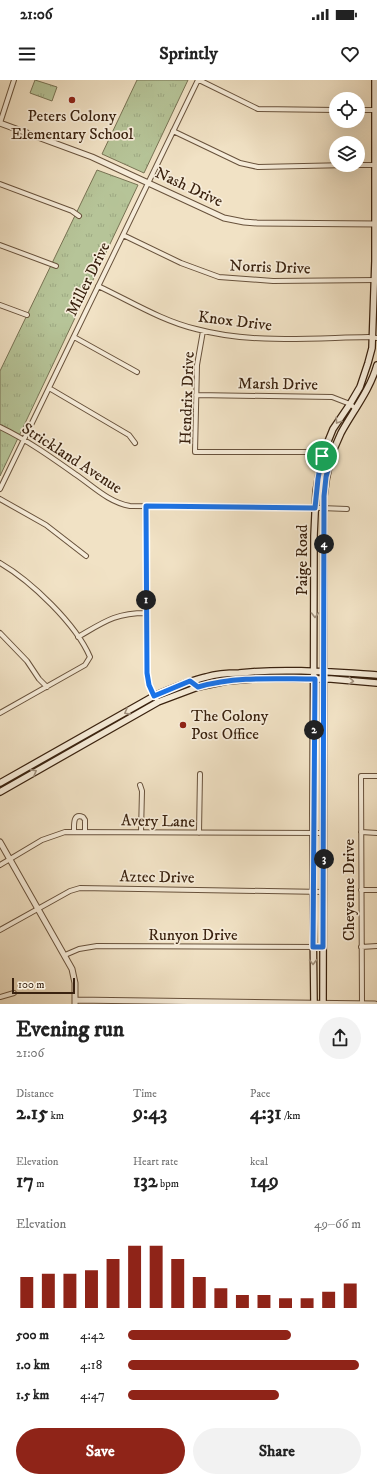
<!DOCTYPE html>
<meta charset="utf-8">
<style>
body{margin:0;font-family:"IM FELL DW Pica",serif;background:#f2f2f2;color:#222;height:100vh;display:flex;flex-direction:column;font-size:15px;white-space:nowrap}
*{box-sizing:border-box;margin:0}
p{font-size:13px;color:#767676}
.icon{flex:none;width:22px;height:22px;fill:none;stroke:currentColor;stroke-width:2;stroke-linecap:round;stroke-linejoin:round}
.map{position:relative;height:924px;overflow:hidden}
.drawer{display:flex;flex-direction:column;background:#fff;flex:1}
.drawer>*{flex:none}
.fabs{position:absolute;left:329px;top:12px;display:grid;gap:8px}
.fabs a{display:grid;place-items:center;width:36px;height:36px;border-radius:50%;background:#fff;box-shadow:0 4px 16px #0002;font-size:20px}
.scale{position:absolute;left:12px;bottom:10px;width:63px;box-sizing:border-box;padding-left:4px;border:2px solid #3a220f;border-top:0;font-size:11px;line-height:14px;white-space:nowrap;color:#3a220f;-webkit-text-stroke:3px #f6ecd9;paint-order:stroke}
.pin{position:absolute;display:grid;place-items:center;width:34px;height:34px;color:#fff;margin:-17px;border:2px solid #fff;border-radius:50%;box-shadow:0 1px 4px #0007}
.km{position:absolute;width:20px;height:20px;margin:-10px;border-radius:50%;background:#222;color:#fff;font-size:11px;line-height:20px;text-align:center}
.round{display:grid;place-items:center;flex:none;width:42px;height:42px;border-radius:21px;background:#f2f2f2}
.headline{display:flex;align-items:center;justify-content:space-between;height:68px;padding:0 16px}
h1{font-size:22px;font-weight:700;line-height:30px}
.metrics{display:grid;grid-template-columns:repeat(3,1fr);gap:6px;height:68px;padding:4px 16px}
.metrics div{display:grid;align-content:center}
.metrics b{font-size:20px;font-weight:700}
.metrics small{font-size:11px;font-weight:400}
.metrics p{font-size:11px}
.chart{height:112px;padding:8px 16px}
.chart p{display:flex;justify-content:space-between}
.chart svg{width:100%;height:72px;margin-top:4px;stroke:#8f2418;stroke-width:6}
.cta{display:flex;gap:8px;margin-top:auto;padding:8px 16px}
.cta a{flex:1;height:46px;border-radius:24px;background:#8f2418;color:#fff;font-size:16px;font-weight:700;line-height:46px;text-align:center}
.cta a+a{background:#f2f2f2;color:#222}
ul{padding:0 16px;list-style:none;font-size:13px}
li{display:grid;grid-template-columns:64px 48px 1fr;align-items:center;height:30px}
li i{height:10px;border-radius:5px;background:#8f2418}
.status{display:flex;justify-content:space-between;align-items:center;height:28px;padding:0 20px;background:#fff;direction:ltr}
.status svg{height:11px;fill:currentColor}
header{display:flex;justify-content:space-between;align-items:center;height:52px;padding:0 16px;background:#fff;font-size:18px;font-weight:700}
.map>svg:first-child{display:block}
</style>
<div class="status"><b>21:06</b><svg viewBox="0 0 49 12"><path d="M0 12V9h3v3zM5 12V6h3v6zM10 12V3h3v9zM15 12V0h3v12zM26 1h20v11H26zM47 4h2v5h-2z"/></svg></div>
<header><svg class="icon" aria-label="menu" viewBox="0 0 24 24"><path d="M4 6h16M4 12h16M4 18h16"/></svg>Sprintly<svg class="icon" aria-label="heart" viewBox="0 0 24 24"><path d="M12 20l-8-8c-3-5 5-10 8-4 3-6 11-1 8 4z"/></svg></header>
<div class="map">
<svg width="377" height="924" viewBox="0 0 377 924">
<defs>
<pattern id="grass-tufts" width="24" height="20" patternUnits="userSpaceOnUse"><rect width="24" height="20" fill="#b6c498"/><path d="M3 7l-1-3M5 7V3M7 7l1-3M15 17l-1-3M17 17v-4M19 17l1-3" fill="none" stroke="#9da882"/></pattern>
</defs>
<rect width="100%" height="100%" fill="#f1e2c5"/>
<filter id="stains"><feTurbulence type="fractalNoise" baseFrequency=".005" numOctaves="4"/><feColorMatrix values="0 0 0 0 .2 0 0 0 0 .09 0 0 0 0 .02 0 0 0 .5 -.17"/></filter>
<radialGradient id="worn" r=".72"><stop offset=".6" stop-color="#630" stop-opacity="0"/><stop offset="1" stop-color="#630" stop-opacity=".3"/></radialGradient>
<path fill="url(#grass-tufts)" stroke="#787354" d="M35 0 57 7 52 21 30 13Z
M137 0H188L144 93 102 74Z
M97 90 138 105 0 396V291Z"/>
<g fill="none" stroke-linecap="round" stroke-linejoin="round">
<defs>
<path id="minor" d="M199 0 258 29 336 30
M358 30H374
M0 43 14 0
M173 51 240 83 258 87 349 85
M358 85H375
M0 104 72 131 79 136
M123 155 181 183 219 197 273 201 377 200
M0 165 56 186
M98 206C130 221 162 241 196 249 251 264 311 258 368 257L377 258
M0 225 27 235
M203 251 197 285 195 372H307L331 379
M74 257 137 292
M49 308 129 355 135 363
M196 315 332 317 350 324 356 329
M0 347C27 360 51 377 75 394 93 406 108 422 130 426L295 427 347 429
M0 409 198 0
M0 419 46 445 86 476
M146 426 147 593 149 605 158 622
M0 483C31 501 76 544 90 577L85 585 0 633
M0 553 27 581 39 599 47 607
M78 557C104 542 115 533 146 533
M140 705 142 711 141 752
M74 751C74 744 73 733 83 737L85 740V751
M361 752 377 753
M199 753 200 694
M0 785 42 760 65 752 324 753
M361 810H377
M0 850 70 811 80 808 324 812
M361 867 377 866
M65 875 79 869 97 866 323 867
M0 917 14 913
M362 924 361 696H377"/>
<path id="tertiary" d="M0 43 92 77 224 138 244 142 257 143 377 144
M0 762 72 889 75 903V924
M75 920 375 924"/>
<path id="secondary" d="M0 703 154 616C171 609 188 601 206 597 216 594 228 593 239 593 285 588 331 592 377 595
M0 712 158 622 198 607 227 601 267 598 331 599 377 603
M314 924 313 838 314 456 316 412 322 376 333 349 350 324 360 307 368 283 372 268 375 181V0
M323 924 324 416C326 394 331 373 341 353 353 331 370 310 377 285"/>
</defs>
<use href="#minor" stroke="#68523c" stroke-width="6"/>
<use href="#tertiary" stroke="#68523c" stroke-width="7"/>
<use href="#secondary" stroke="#3a220f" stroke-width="8"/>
<use href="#minor" stroke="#f6ecd9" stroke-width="4"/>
<use href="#tertiary" stroke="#f6ecd9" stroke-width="5"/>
<use href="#secondary" stroke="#f6ecd9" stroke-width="5.5"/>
</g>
<defs><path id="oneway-chevron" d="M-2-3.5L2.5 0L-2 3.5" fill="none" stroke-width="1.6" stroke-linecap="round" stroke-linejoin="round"/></defs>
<g stroke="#a1917e">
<use href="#oneway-chevron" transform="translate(338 341) rotate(124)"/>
<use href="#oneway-chevron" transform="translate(315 535) rotate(90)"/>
<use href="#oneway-chevron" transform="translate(351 601) rotate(5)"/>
<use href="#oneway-chevron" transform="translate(127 632) rotate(151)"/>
<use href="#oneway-chevron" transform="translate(34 692) rotate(-29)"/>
<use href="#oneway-chevron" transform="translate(313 882) rotate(89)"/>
</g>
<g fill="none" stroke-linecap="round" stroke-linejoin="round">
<defs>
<path id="route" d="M322 376 331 378 326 397 324 416 323 867H313L315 599C275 599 237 596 198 607L190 601 154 616 149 605 147 593 146 426 315 428 318 399Z"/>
</defs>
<use href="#route" stroke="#fff" stroke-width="8"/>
<use href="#route" stroke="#1a73e8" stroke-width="5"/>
</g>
<g fill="#8f2418" stroke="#f6ecd9" stroke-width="1.5">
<circle cx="72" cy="20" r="4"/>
<circle cx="183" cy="645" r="4"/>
</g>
<g text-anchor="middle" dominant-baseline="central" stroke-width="3.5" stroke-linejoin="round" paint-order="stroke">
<g font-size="16" fill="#3a220f" stroke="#f6ecd9">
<text x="72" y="36">Peters Colony<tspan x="72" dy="18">Elementary School</tspan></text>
<text x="191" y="636" text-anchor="start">The Colony<tspan x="191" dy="18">Post Office</tspan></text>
</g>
<g font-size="16" fill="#3a220f" stroke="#f6ecd9">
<text transform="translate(189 107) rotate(25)">Nash Drive</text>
<text transform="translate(270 187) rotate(2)">Norris Drive</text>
<text transform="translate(88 199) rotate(-64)">Miller Drive</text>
<text transform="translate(235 241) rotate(7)">Knox Drive</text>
<text transform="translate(278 304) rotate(1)">Marsh Drive</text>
<text transform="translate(187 318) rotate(-88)">Hendrix Drive</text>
<text transform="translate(72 378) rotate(33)">Strickland Avenue</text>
<text transform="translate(302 480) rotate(-90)">Paige Road</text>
<text transform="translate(158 741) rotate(1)">Avery Lane</text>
<text transform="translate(157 797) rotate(1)">Aztec Drive</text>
<text transform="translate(349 810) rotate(-90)">Cheyenne Drive</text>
<text x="193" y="855">Runyon Drive</text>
</g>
</g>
<rect width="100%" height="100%" filter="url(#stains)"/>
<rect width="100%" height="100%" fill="url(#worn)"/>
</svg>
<div class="fabs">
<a><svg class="icon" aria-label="locate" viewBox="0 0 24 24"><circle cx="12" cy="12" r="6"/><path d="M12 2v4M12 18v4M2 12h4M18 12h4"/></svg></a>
<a><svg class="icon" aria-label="layers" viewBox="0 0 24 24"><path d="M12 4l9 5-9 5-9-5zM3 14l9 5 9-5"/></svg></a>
</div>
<div class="scale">100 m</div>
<div class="pin" style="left:322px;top:376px;background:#1e9e55"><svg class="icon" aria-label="arrive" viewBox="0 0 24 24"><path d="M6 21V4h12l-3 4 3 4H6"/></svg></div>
<b class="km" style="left:146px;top:520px">1</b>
<b class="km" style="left:314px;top:650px">2</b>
<b class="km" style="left:324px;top:779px">3</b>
<b class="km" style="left:324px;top:464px">4</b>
</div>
<section class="drawer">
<div class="headline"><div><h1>Evening run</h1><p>21:06</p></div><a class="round"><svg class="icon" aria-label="share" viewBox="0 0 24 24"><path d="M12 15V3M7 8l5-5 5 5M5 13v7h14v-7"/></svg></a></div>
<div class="metrics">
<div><p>Distance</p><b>2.15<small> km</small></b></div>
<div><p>Time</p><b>9:43</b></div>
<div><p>Pace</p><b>4:31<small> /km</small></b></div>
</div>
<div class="metrics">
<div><p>Elevation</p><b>17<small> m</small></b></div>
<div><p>Heart rate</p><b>132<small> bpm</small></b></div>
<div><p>kcal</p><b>149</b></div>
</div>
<div class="chart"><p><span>Elevation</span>49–66 m</p>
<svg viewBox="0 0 160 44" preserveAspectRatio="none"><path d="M5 44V25M15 44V23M25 44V23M35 44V21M45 44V14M55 44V6M65 44V6M75 44V14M85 44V25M95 44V32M105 44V36M115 44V36M125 44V38M135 44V38M145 44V34M155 44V29"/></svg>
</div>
<ul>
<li><b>500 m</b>4:42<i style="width:70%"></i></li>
<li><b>1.0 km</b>4:18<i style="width:99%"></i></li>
<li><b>1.5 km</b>4:47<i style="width:65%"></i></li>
</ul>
<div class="cta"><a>Save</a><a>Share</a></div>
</section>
